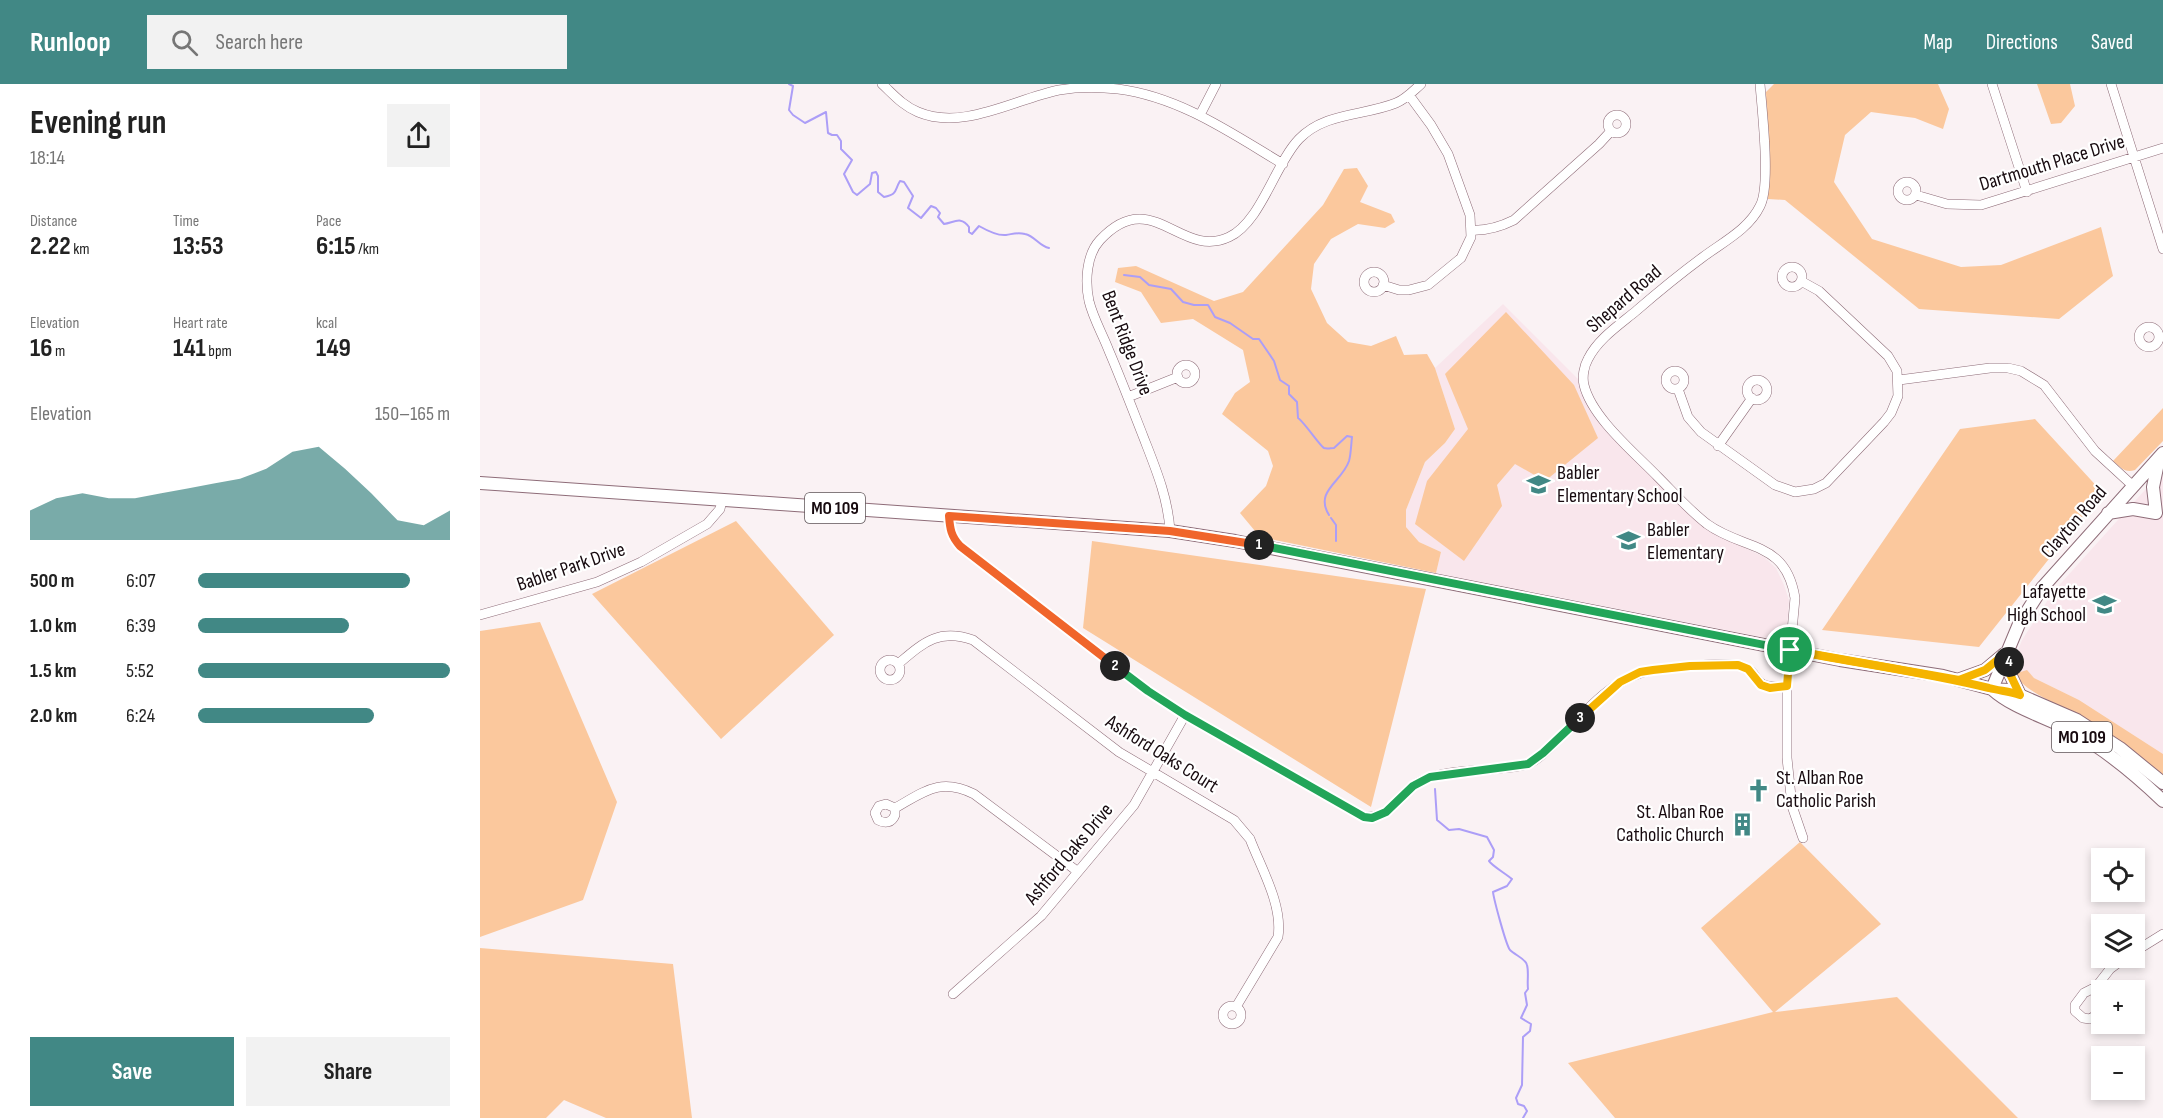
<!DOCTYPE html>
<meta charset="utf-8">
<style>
body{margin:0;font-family:"Sofia Sans Condensed",sans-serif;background:#f2f2f2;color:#222;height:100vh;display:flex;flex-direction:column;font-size:22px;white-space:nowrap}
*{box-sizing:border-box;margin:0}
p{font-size:20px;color:#767676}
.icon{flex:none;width:33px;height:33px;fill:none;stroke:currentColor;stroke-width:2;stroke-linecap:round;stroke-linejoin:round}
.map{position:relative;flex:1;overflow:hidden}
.side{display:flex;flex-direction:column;background:#fff;width:480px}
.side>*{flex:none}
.controls{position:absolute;left:1611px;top:764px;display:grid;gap:12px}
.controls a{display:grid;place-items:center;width:54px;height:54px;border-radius:0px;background:#fff;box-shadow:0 3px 9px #0003;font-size:30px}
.pin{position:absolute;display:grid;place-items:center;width:51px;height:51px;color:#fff;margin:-26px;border:3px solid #fff;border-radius:50%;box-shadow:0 2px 6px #0007}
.km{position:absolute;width:30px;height:30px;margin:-15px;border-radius:50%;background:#222;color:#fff;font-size:16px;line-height:30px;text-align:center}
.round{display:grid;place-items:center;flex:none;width:63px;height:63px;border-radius:0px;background:#f2f2f2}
.headline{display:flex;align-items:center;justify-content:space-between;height:102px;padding:0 30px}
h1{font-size:33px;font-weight:700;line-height:45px}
.metrics{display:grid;grid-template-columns:repeat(3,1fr);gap:9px;height:102px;padding:6px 30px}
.metrics div{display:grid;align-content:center}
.metrics b{font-size:26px;font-weight:700}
.metrics small{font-size:16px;font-weight:400}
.metrics p{font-size:16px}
.chart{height:168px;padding:12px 30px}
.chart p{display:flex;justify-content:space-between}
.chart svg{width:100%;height:108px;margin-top:6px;fill:#418885;opacity:.7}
.button{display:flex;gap:12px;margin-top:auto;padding:12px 30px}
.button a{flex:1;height:69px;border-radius:0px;background:#418885;color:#fff;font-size:24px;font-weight:700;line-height:69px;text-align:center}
.button a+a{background:#f2f2f2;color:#222}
ul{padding:0 30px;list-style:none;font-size:20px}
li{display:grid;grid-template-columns:96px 72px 1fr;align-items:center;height:45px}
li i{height:15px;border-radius:8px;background:#418885}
header{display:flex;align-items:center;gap:36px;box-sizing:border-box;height:84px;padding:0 30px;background:#418885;color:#fff}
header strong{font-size:28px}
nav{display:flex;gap:33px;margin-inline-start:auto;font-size:21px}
.search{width:420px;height:54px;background:#f2f2f2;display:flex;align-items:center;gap:15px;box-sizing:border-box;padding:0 21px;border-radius:0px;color:#767676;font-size:22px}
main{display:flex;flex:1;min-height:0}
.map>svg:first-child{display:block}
</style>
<header>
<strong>Runloop</strong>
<div class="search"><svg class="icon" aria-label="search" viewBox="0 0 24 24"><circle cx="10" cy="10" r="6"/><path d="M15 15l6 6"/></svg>Search here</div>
<nav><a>Map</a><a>Directions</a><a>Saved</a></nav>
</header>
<main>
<section class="side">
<div class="headline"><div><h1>Evening run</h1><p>18:14</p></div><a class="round"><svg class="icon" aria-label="share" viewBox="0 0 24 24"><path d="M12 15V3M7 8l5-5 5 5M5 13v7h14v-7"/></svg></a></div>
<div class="metrics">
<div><p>Distance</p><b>2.22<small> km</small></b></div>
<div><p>Time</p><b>13:53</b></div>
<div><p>Pace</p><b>6:15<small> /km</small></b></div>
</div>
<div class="metrics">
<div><p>Elevation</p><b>16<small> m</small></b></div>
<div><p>Heart rate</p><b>141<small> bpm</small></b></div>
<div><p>kcal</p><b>149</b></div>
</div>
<div class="chart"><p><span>Elevation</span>150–165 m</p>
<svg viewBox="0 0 160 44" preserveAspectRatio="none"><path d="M0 44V32L10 27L20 25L30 27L40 27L50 25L60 23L70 21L80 19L90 15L100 8L110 6L120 15L130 25L140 36L150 38L160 32V44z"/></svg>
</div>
<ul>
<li><b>500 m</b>6:07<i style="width:84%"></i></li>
<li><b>1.0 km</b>6:39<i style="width:60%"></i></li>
<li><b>1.5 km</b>5:52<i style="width:100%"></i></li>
<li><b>2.0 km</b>6:24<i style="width:70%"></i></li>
</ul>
<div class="button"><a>Save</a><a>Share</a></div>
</section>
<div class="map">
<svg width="1683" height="1034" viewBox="0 0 1683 1034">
<rect width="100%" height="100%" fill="#faf2f4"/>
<path fill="#f9e6ec" d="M1023 220 1098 295 1101 305 1204 423 1257 460 1284 473 1296 484 1304 501 1309 516 1307 545 1301 552 1292 555 956 489 961 468 939 458 926 443V426L945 378 965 359 975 345 955 284Z
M1683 386V670L1599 616 1554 594 1547 587 1534 590 1533 579 1542 556 1573 508Z"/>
<path fill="#fbc89d" d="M1294 0H1458L1469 25 1463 45 1435 34 1391 28 1365 51 1354 98 1392 155 1481 183 1521 181 1621 143 1633 192 1579 235 1439 225 1305 116 1288 115 1286 8Z
M1557 0H1590L1595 22 1581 39 1571 40Z
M877 84 888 102 880 118 911 130 915 138 905 144 878 140 851 155 834 180 831 205 847 239 868 258 891 262 916 252 924 271 947 270 955 284 975 345 965 359 945 378 926 426V443L939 458 961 468 956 489 780 453 760 429 786 402 793 382 788 367 742 330 755 309 770 298 763 266 713 235 681 239 661 208 635 198 638 184 656 182 734 217 763 208 843 121 864 85Z
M1026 228 1094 301 1118 354 1065 397 1035 380 1017 401 1022 422 984 477 935 440 947 397 988 345 965 290Z
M1683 324V357L1655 386C1645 389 1641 384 1633 377Z
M1555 335 1622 408 1499 563 1342 546 1480 345Z
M256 437 354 551 241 655 112 510Z
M612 457 946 505 891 723 603 544Z
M60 538 137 718 103 816 0 853V547Z
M1547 586 1554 594 1599 616 1683 670V695C1658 676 1634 655 1609 638 1586 623 1548 611 1534 590Z
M1320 758 1401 840 1295 928 1417 913 1538 1034H1135L1088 979 1293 928 1221 844Z
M0 864 193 880 212 1034H126L84 1016 66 1034H0Z"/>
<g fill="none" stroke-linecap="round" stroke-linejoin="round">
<path stroke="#ac9ef7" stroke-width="2" d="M309 0 313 2 309 26 313 31 325 39 346 28 348 49 352 51H357L361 57V65L372 76 364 90 373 108 377 111 390 100 392 89 396 88 398 92V108L404 113C418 110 414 107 420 97L424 98 433 112 428 124 441 134 451 122 456 124 460 129 458 133 464 140C475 138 481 132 489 143V148L492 150 499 142C506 146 517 152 526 151 533 150 537 148 545 150 555 152 559 162 569 164
M644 191 660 193 669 201 691 205 703 218 714 221H728L735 233 750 239 773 255H779L794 277 800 296 809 302V310L817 318 818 334C825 339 840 362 844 364 847 365 851 364 854 364L867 352 872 353C871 361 871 370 869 377 862 398 834 407 849 431
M851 434 856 441V457
M955 705 957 736 969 746 979 745 1007 753 1014 766 1013 773 1009 777C1011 781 1026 790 1032 795L1027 802 1013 808C1014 816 1026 861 1030 866 1035 871 1046 875 1047 881 1049 888 1047 897 1048 905L1045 909 1047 921 1041 934 1051 940 1050 947 1043 953 1042 1001 1036 1014 1038 1020 1044 1022 1047 1027 1043 1034"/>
<defs>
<path id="minor" d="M402 0C413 10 423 22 438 28 483 47 535 15 579 6 597 3 620 3 638 5 700 13 751 49 803 80
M1280 0C1282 26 1291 102 1280 122 1269 145 1243 158 1223 173 1200 190 1178 208 1156 227 1139 241 1118 255 1108 275 1104 282 1102 293 1104 301 1112 334 1155 369 1178 393 1194 409 1209 426 1227 440 1264 467 1306 456 1315 514L1307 602V674L1312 722 1323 754
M1512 0 1547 108
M1631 0 1683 165
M1128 40a9 9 0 1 1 18 0a9 9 0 1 1-18 0Z
M720 31 736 0
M1418 107a9 9 0 1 1 18 0a9 9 0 1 1-18 0Z
M1436 111 1467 120 1501 121 1683 64
M991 146C1007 147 1020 143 1034 136L1119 60 1131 47
M1302 193a10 10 0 1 1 20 0a10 10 0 1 1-20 0Z
M884 198a10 10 0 1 1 20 0a10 10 0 1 1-20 0Z
M903 201 919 206H929L948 201 981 174 991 153 990 131 968 70 951 41 929 11
M1659 253a10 10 0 1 1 20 0a10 10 0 1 1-20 0Z
M697 290a9 9 0 1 1 18 0a9 9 0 1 1-18 0Z
M1186 296a9 9 0 1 1 18 0a9 9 0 1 1-18 0Z
M1419 296 1510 284H1528L1541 287 1564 301 1615 367 1652 401
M1267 306a10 10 0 1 1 20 0a10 10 0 1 1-20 0Z
M1198 305 1208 333 1221 348 1295 401 1315 408 1334 405 1346 399 1404 338 1411 329 1418 312 1417 287 1408 272 1339 207 1321 197
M648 313 698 293
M1238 362 1272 314
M469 432C470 445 471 452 480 462L668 607 705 631 884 733C915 734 919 706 943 696 964 686 1000 687 1023 684 1032 683 1042 683 1050 679 1061 674 1069 664 1078 655 1102 632 1126 601 1158 590 1173 584 1247 577 1261 582 1285 590 1267 606 1307 602
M690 447C688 413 675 383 663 352 652 324 641 295 629 267 623 251 613 234 609 217 605 198 606 171 620 156 672 100 700 176 749 153 781 138 795 80 819 55 845 28 884 32 916 19 926 15 933 7 941 0
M0 531 117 498 161 478 227 440 240 425 242 416
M400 586a10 10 0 1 1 20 0a10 10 0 1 1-20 0Z
M418 580C443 559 458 544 493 556L639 668 754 736 770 755C781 784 803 821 798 853L756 923
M415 724 406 720 399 722 395 729 398 736C405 740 412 739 415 731V724C444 708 460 693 494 710L597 787
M1654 868 1683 850
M1616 903C1617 916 1625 927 1610 935L1603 934 1595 927V921L1604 909Z
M1616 903 1630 885 1646 873
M473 910 561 832 654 721 705 631
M743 931a9 9 0 1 1 18 0a9 9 0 1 1-18 0Z"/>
<path id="major" d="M0 399 690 447 755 457 1360 576 1463 592 1512 605 1528 606 1597 636 1640 664 1683 699
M1628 429 1653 425 1676 429 1673 403 1679 374
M1528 570 1529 588 1540 611
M1480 595 1505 586 1524 570
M1512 605 1539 540 1562 504 1683 369
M1512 605C1534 625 1567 633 1594 648 1627 667 1656 691 1683 717"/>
</defs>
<use href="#minor" stroke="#8e6c78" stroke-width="10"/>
<use href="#major" stroke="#8e6c78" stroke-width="14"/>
<use href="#minor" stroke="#fff" stroke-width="9"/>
<use href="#major" stroke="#fff" stroke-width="12"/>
</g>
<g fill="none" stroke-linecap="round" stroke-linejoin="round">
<defs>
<path id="split-1" d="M779 461 1310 566"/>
<path id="split-2" d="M635 582 480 462C471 452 470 445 469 432L690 447 779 461"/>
<path id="split-3" d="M635 582 668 607 705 631 884 733 892 734 906 728 933 702 950 693 1048 680 1063 669 1100 634"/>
<path id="split-4" d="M1100 634 1140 598 1160 588 1173 586 1210 582 1258 581 1268 585 1281 601 1290 604 1307 602 1310 566C1376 579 1443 588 1509 604 1520 607 1530 607 1540 611L1529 588V578"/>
<path id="split-5" d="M1310 566 1479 596 1505 586 1527 568 1529 578"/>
</defs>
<use href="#split-1" stroke="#fff" stroke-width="12"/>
<use href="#split-2" stroke="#fff" stroke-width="12"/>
<use href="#split-3" stroke="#fff" stroke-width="12"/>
<use href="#split-4" stroke="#fff" stroke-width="12"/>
<use href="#split-5" stroke="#fff" stroke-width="12"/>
<use href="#split-1" stroke="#22a559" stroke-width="8"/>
<use href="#split-2" stroke="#f0652b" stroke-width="8"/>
<use href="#split-3" stroke="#22a559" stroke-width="8"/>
<use href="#split-4" stroke="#f5b400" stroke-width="8"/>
<use href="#split-5" stroke="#f5b400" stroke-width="8"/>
</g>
<defs>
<symbol id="school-bare" viewBox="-9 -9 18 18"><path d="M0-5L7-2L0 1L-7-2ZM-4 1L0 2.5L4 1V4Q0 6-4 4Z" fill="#418885" stroke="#fff" stroke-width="2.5" paint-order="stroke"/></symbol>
<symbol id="church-bare" viewBox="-9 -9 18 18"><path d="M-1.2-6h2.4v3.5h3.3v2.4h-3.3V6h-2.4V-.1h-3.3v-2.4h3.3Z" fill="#418885" stroke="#fff" stroke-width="2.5" paint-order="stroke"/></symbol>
<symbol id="building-bare" viewBox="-9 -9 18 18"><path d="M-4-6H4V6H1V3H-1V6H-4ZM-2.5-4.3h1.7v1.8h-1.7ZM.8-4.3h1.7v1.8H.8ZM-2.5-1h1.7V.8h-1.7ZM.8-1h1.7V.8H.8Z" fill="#418885" stroke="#fff" stroke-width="2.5" paint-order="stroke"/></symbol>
</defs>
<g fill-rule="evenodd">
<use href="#school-bare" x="1042" y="384" width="33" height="33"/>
<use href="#school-bare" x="1132" y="440" width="33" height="33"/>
<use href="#school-bare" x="1608" y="504" width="33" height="33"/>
<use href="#church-bare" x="1262" y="690" width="33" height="33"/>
<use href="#building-bare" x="1246" y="724" width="33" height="33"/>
</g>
<g text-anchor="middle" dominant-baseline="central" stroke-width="4.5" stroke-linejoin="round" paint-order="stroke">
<g fill="#fff" stroke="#5d5457" stroke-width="1.5">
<rect x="325" y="409" width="60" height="30" rx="4.5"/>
<rect x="1572" y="638" width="60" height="30" rx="4.5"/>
</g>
<g font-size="18" font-weight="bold" fill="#170a0f">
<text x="355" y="424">MO 109</text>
<text x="1602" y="653">MO 109</text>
</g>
<g font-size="20" fill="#170a0f" stroke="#fff">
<text transform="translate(1572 79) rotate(-17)">Dartmouth Place Drive</text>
<text transform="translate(1144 215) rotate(-41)">Shepard Road</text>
<text transform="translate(647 259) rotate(69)">Bent Ridge Drive</text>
<text transform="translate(1594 438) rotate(-49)">Clayton Road</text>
<text transform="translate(91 483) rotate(-19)">Babler Park Drive</text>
<text transform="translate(682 670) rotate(32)">Ashford Oaks Court</text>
<text transform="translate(589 770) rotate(-50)">Ashford Oaks Drive</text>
</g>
<g font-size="20" fill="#170a0f" stroke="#fff" text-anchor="start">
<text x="1077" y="389">Babler<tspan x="1077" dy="23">Elementary School</tspan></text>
<text x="1167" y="446">Babler<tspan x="1167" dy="23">Elementary</tspan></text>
<text x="1606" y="508" text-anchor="end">Lafayette<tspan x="1606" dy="23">High School</tspan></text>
<text x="1296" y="694">St. Alban Roe<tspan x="1296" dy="23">Catholic Parish</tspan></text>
<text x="1244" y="728" text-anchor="end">St. Alban Roe<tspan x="1244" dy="23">Catholic Church</tspan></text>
</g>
</g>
</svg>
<div class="controls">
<a><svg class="icon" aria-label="locate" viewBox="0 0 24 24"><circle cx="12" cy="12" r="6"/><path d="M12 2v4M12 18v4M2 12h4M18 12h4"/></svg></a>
<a><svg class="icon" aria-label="layers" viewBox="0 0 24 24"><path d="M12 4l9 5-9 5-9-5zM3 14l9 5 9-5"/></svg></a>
<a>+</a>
<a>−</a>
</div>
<div class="pin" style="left:1310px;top:566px;background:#1e9e55"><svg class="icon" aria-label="arrive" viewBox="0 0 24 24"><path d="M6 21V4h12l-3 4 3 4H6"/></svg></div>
<b class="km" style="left:779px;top:461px">1</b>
<b class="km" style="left:635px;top:582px">2</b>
<b class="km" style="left:1100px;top:634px">3</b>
<b class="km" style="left:1529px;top:578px">4</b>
</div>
</main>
